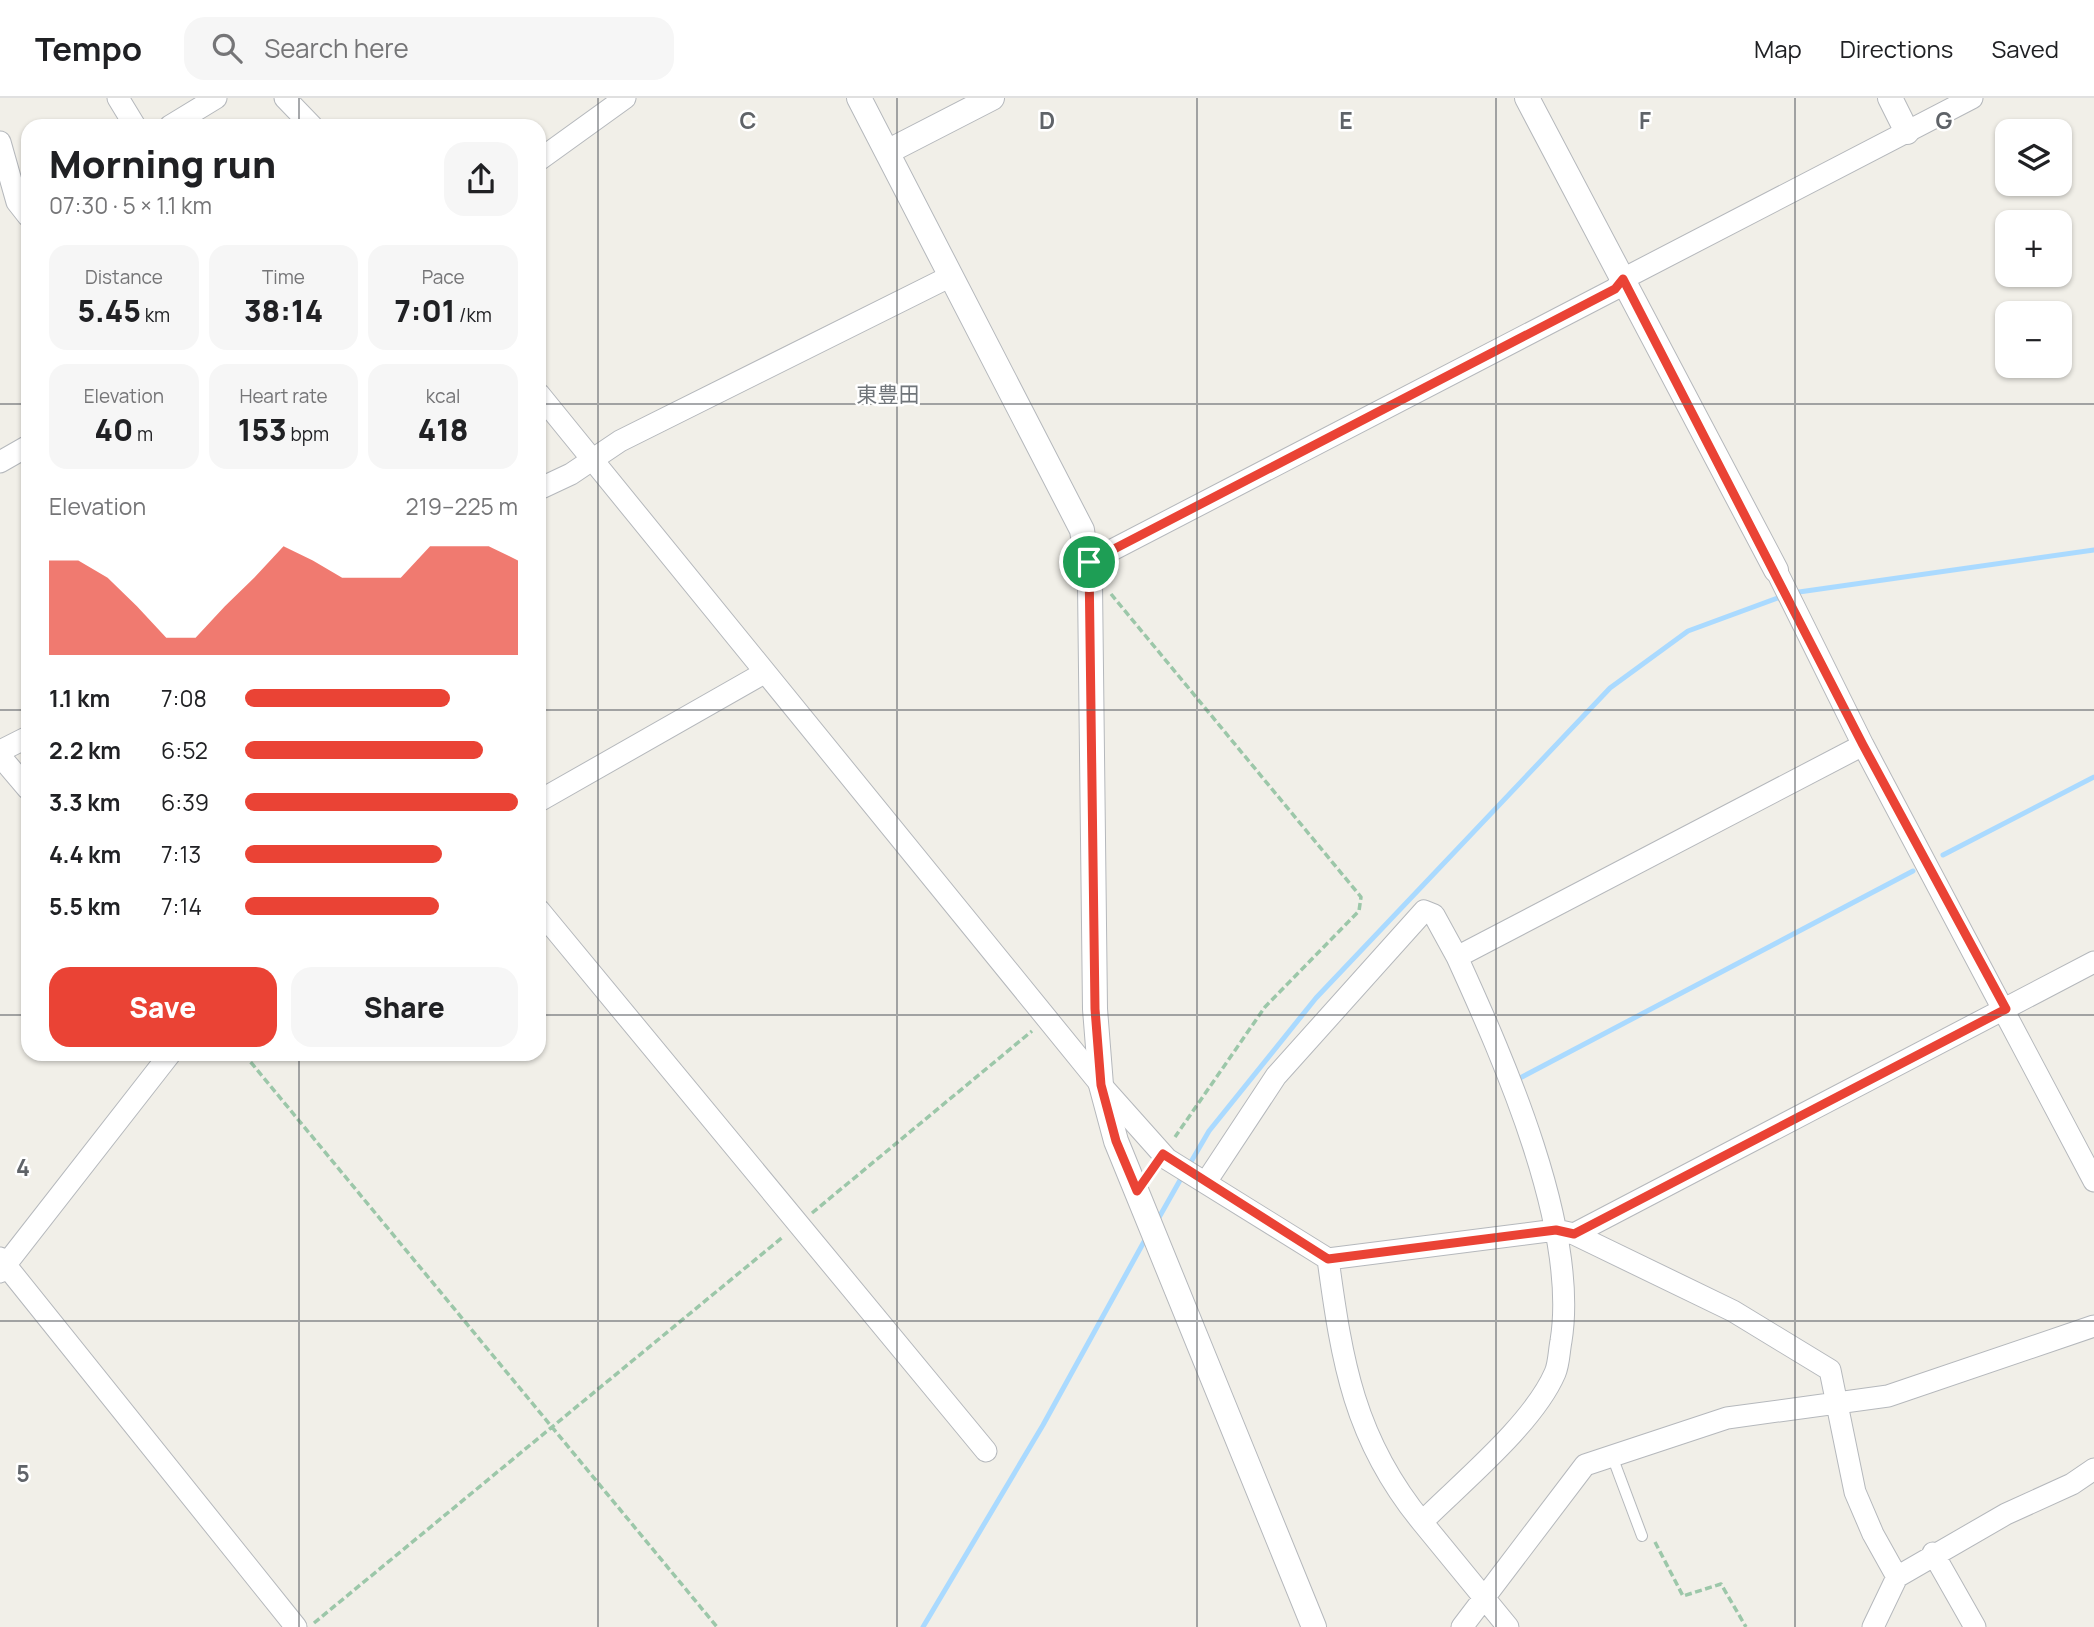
<!DOCTYPE html>
<meta charset="utf-8">
<style>
body{margin:0;font-family:Manrope,"Noto Sans JP",sans-serif;background:#f6f6f6;color:#202124;height:100vh;display:flex;flex-direction:column;font-size:26px;white-space:nowrap}
*{box-sizing:border-box;margin:0}
p{font-size:23px;color:#757577}
.icon{flex:none;width:38px;height:38px;fill:none;stroke:currentColor;stroke-width:2;stroke-linecap:round;stroke-linejoin:round}
.map{position:relative;flex:1;overflow:hidden}
.side{position:absolute;left:21px;top:21px;width:525px;height:942px;display:flex;flex-direction:column;background:#fff;border-radius:21px;box-shadow:0 2px 5px #0004}
.side>*{flex:none}
.tools{position:absolute;left:1995px;top:21px;display:grid;gap:14px}
.tools a{display:grid;place-items:center;width:77px;height:77px;border-radius:14px;background:#fff;box-shadow:0 2px 5px #0004;font-size:35px}
.pin{position:absolute;display:grid;place-items:center;width:60px;height:60px;color:#fff;margin:-30px;border:4px solid #fff;border-radius:50%;box-shadow:0 2px 7px #0007}
.round{display:grid;place-items:center;flex:none;width:74px;height:74px;border-radius:21px;background:#f6f6f6}
.head{display:flex;align-items:center;justify-content:space-between;height:119px;padding:0 28px}
h1{font-size:38px;font-weight:800;line-height:52px}
.metrics{display:grid;grid-template-columns:repeat(3,1fr);gap:10px;height:119px;padding:7px 28px}
.metrics div{display:grid;align-content:center;border-radius:18px;background:#f6f6f6;text-align:center}
.metrics b{font-size:30px;font-weight:800}
.metrics small{font-size:19px;font-weight:400}
.metrics p{font-size:19px}
.chart{height:196px;padding:14px 28px}
.chart p{display:flex;justify-content:space-between}
.chart svg{width:100%;height:126px;margin-top:7px;fill:#ea4335;opacity:.7}
.primary-button{display:flex;gap:14px;margin-top:auto;padding:14px 28px}
.primary-button a{flex:1;height:80px;border-radius:21px;background:#ea4335;color:#fff;font-size:28px;font-weight:800;line-height:80px;text-align:center}
.primary-button a+a{background:#f6f6f6;color:#202124}
ul{padding:0 28px;list-style:none;font-size:23px}
li{display:grid;grid-template-columns:112px 84px 1fr;align-items:center;height:52px}
li i{height:18px;border-radius:9px;background:#ea4335}
header{display:flex;align-items:center;gap:42px;box-sizing:border-box;height:98px;padding:0 35px;background:#fff;border-bottom:2px solid #e0e0e0}
header strong{font-size:33px}
nav{display:flex;gap:38px;margin-inline-start:auto;font-size:24px}
.search{width:490px;height:63px;background:#f6f6f6;display:flex;align-items:center;gap:18px;box-sizing:border-box;padding:0 24px;border-radius:21px;color:#757577;font-size:26px}
.map>svg:first-child{display:block}
</style>
<header>
<strong>Tempo</strong>
<div class="search"><svg class="icon" aria-label="search" viewBox="0 0 24 24"><circle cx="10" cy="10" r="6"/><path d="M15 15l6 6"/></svg>Search here</div>
<nav><a>Map</a><a>Directions</a><a>Saved</a></nav>
</header>
<div class="map">
<svg width="2094" height="1529" viewBox="0 0 2094 1529">
<rect width="100%" height="100%" fill="#f1efe8"/>
<g fill="none" stroke-linecap="round" stroke-linejoin="round">
<path stroke="#aadaff" stroke-width="5" d="M1792 495 2094 452
M1943 757 2094 679
M1520 980 1913 773
M1188 1069 1209 1033 1316 900 1610 590 1688 533 1783 498
M1157 1123 1183 1077
M923 1529 1043 1327 1146 1140"/>
<defs>
<path id="service" d="M1612 1358 1642 1438"/>
<path id="minor" d="M118 0 135 28
M285 0 312 28
M170 28 216 0
M0 44 17 104 28 118
M539 62 625 0
M539 296 1101 987 1167 1061 1328 1161 1556 1132 1574 1136 2094 864
M0 364 28 348
M539 391 571 376 620 343 951 178
M1089 464 1615 191 1623 181 1972 0
M1776 472 1863 647 2094 1083
M0 653 28 639
M0 658 28 691
M539 703 764 575
M539 812 986 1353
M1206 1084 1276 978 1424 813 1434 817 1457 859
M1574 1136 1733 1213 1830 1272 1855 1394 1873 1436 1897 1479
M0 1160 296 1529
M1328 1161C1342 1264 1354 1341 1422 1424 1462 1384 1533 1326 1555 1275 1559 1266 1559 1253 1561 1243 1579 1131 1504 962 1457 859L1863 647
M0 1174 170 956
M1422 1424 1508 1529
M1933 1455 1975 1529
M1462 1529 1585 1367 1727 1320 1888 1298 2094 1228
M1873 1529 1897 1479 2006 1416 2072 1386 2094 1371"/>
<path id="tertiary" d="M859 0 1082 432 1090 487 1095 911 1101 987 1116 1043 1314 1529
M1527 0 1776 472
M1890 0 1907 34
M887 54 992 0"/>
</defs>
<use href="#service" stroke="#b5b8bc" stroke-width="12"/>
<use href="#minor" stroke="#b5b8bc" stroke-width="23"/>
<use href="#tertiary" stroke="#b5b8bc" stroke-width="26"/>
<path stroke="#9cc7a9" stroke-width="3.5" stroke-dasharray="7 3.5" stroke-linecap="butt" d="M1111 496 1361 799 1359 813 1265 909 1175 1039
M244 956 717 1529
M812 1115 1032 933
M1655 1444 1683 1498 1721 1486 1746 1529
M314 1525 784 1138"/>
<use href="#service" stroke="#fff" stroke-width="10"/>
<use href="#minor" stroke="#fff" stroke-width="21"/>
<use href="#tertiary" stroke="#fff" stroke-width="24"/>
</g>
<g fill="none" stroke-linecap="round" stroke-linejoin="round">
<defs>
<path id="route" d="M1623 181 1863 647 2006 911 1574 1136 1556 1132 1328 1161 1163 1056 1137 1093 1116 1043 1101 987 1095 911 1089 464 1615 191Z"/>
</defs>
<use href="#route" stroke="#fff" stroke-width="14"/>
<use href="#route" stroke="#ea4335" stroke-width="9"/>
</g>
<path fill="none" stroke="#5f6368" stroke-width="2" stroke-opacity="0.55" d="M299 0V28M598 0V1529M897 0V1529M1197 0V1529M1496 0V1529M1795 0V1529M0 306H28M539 306H2094M0 612H28M539 612H2094M0 917H28M539 917H2094M299 956V1529M0 1223H2094"/>
<g text-anchor="middle" dominant-baseline="central" stroke-width="5" stroke-linejoin="round" paint-order="stroke">
<g font-size="21" fill="#70757a" stroke="#fff">
<text x="888" y="296">東豊田</text>
</g>
</g>
<g font-size="23" text-anchor="middle" font-weight="bold" fill="#5f6368" stroke="#fff" stroke-width="5" stroke-linejoin="round" paint-order="stroke">
<text x="748" y="31">C</text>
<text x="1047" y="31">D</text>
<text x="1346" y="31">E</text>
<text x="1645" y="31">F</text>
<text x="1944" y="31">G</text>
<text x="23" y="1078">4</text>
<text x="23" y="1384">5</text>
</g>
</svg>
<div class="tools">
<a><svg class="icon" aria-label="layers" viewBox="0 0 24 24"><path d="M12 4l9 5-9 5-9-5zM3 14l9 5 9-5"/></svg></a>
<a>+</a>
<a>−</a>
</div>
<div class="pin" style="left:1089px;top:464px;background:#1e9e55"><svg class="icon" aria-label="arrive" viewBox="0 0 24 24"><path d="M6 21V4h12l-3 4 3 4H6"/></svg></div>
<section class="side">
<div class="head"><div><h1>Morning run</h1><p>07:30 · 5 × 1.1 km</p></div><a class="round"><svg class="icon" aria-label="share" viewBox="0 0 24 24"><path d="M12 15V3M7 8l5-5 5 5M5 13v7h14v-7"/></svg></a></div>
<div class="metrics">
<div><p>Distance</p><b>5.45<small> km</small></b></div>
<div><p>Time</p><b>38:14</b></div>
<div><p>Pace</p><b>7:01<small> /km</small></b></div>
</div>
<div class="metrics">
<div><p>Elevation</p><b>40<small> m</small></b></div>
<div><p>Heart rate</p><b>153<small> bpm</small></b></div>
<div><p>kcal</p><b>418</b></div>
</div>
<div class="chart"><p><span>Elevation</span>219–225 m</p>
<svg viewBox="0 0 160 44" preserveAspectRatio="none"><path d="M0 44V11L10 11L20 17L30 27L40 38L50 38L60 27L70 17L80 6L90 11L100 17L110 17L120 17L130 6L140 6L150 6L160 11V44z"/></svg>
</div>
<ul>
<li><b>1.1 km</b>7:08<i style="width:75%"></i></li>
<li><b>2.2 km</b>6:52<i style="width:87%"></i></li>
<li><b>3.3 km</b>6:39<i style="width:100%"></i></li>
<li><b>4.4 km</b>7:13<i style="width:72%"></i></li>
<li><b>5.5 km</b>7:14<i style="width:71%"></i></li>
</ul>
<div class="primary-button"><a>Save</a><a>Share</a></div>
</section>
</div>
